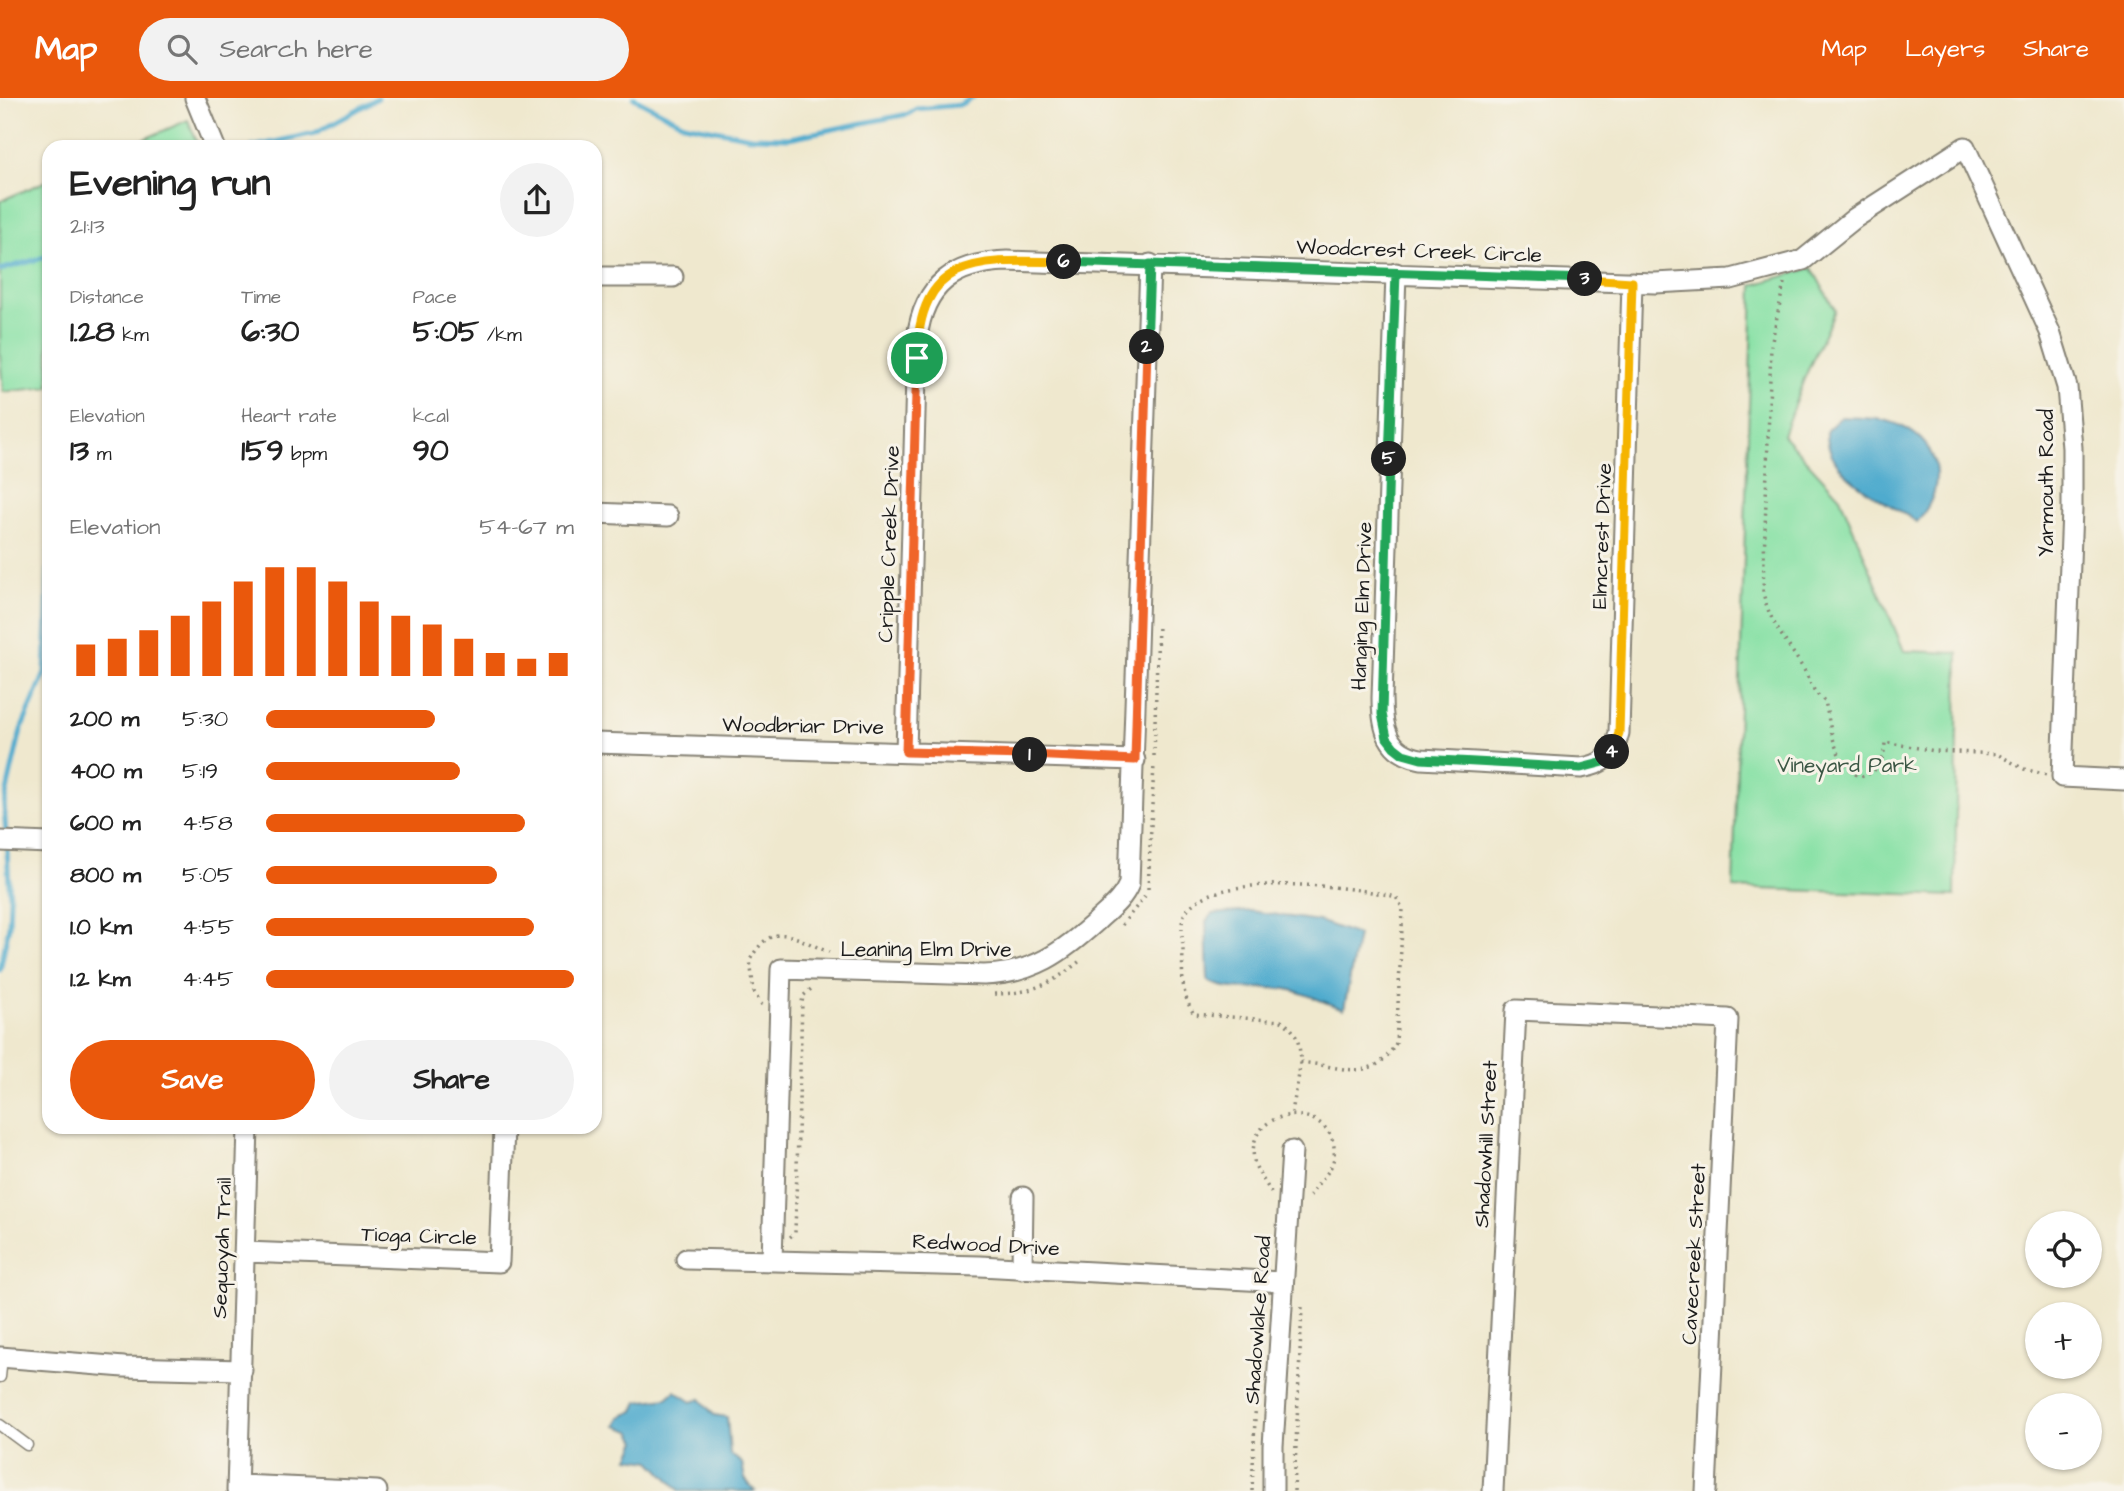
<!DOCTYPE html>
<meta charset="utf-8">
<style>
body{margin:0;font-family:"Architects Daughter",sans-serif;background:#f2f2f2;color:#222;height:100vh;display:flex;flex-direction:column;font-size:26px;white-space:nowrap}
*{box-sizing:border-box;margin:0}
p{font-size:23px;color:#767676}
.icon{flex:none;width:38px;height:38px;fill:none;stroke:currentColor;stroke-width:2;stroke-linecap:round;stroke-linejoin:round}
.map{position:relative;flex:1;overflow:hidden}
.sheet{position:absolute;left:42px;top:42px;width:560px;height:994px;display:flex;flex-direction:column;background:#fff;border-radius:21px;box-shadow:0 2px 5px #0004}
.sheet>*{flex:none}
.fabs{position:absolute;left:2025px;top:1113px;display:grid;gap:14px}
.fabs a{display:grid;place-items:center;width:77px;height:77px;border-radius:50%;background:#fff;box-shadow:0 2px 5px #0004;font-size:35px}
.pin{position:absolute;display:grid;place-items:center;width:60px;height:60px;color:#fff;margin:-30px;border:4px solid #fff;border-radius:50%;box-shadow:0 2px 7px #0007}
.km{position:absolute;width:35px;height:35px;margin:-18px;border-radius:50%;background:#222;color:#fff;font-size:19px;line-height:35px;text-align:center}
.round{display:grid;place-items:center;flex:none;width:74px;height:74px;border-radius:37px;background:#f2f2f2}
.overview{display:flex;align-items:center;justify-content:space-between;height:119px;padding:0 28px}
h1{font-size:38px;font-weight:800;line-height:52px}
.figures{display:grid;grid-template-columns:repeat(3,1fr);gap:10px;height:119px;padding:7px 28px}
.figures div{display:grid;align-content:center}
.figures b{font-size:30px;font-weight:800}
.figures small{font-size:19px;font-weight:400}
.figures p{font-size:19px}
.chart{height:196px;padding:14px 28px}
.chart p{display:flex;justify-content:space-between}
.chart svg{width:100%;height:126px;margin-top:7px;stroke:#ea580c;stroke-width:6}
.cta{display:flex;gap:14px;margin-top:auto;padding:14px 28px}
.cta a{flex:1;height:80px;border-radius:42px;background:#ea580c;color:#fff;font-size:28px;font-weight:800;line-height:80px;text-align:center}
.cta a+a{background:#f2f2f2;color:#222}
ul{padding:0 28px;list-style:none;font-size:23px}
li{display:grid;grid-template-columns:112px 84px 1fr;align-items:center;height:52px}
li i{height:18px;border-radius:9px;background:#ea580c}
header{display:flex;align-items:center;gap:42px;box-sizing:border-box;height:98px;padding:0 35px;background:#ea580c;color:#fff}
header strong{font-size:33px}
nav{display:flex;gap:38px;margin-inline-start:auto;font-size:24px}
.search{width:490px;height:63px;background:#f2f2f2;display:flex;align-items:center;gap:18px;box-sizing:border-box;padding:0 24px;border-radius:38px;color:#767676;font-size:26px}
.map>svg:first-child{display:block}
</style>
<header>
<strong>Map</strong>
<div class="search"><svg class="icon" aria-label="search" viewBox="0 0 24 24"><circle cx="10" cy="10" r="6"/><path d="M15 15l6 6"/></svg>Search here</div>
<nav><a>Map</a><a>Layers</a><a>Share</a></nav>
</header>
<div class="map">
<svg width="2124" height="1393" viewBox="0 0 2124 1393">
<rect width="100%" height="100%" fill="#f7f3e8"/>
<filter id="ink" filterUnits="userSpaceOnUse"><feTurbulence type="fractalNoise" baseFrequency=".0143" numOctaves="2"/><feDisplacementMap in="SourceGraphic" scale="14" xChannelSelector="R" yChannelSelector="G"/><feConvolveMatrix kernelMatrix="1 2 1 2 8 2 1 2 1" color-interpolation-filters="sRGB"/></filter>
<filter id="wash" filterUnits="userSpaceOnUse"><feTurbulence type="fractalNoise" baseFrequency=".00686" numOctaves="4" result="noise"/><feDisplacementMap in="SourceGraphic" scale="28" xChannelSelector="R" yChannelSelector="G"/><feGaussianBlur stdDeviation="1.57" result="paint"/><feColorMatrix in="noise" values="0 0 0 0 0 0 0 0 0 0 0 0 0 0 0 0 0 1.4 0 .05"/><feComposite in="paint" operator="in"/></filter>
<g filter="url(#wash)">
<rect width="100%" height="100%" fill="#efe8ce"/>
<path fill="#88e1a6" stroke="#527e61" stroke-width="2" d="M188 22 199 49H126Z
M49 82V289L3 294 0 257V103Z
M1812 170 1835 212 1804 281 1783 337 1840 399 1904 553 1958 555 1955 798 1733 790 1753 187Z"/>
<path fill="#50abce" stroke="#366475" stroke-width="2" d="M1841 319C1861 320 1883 319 1901 328 1944 348 1945 391 1917 424 1884 401 1824 378 1827 332Z
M1251 813 1318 823 1358 837 1344 911C1327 906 1308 896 1291 892 1263 886 1235 897 1208 883L1206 823 1212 816Z
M675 1293 692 1304 700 1301 714 1317 727 1319 730 1356 742 1365 745 1381 755 1393H680L651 1363 629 1360 637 1343 631 1333 616 1328 620 1319 634 1313 638 1304 667 1300Z"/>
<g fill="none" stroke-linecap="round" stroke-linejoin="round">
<path stroke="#50abce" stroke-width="5" d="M634 0 684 26 751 39 789 40 908 16 916 11 959 7 973 0
M252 49 315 35 378 0
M0 172 49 158
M0 872 9 828 10 801 4 706 21 632 45 575 49 454"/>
</g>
</g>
<g filter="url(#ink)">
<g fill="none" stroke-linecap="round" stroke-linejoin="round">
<defs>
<path id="lane" d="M0 1279 2 1260
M0 1327 27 1347"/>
<path id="street" d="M195 0 215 49
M1396 175 1382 600C1382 630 1387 655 1421 661L1581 670C1603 667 1614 657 1619 635L1632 184
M595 179H673
M595 415 668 418
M595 645 1135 662
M906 654 917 240C924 186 954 165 1007 163L1655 185 1731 181 1803 162 1855 120 1965 49 2050 234 2067 289 2072 350V411L2062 679 2124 682
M0 743 49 745
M244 1154 499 1164 504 1029
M686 1161 980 1168 1283 1184
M772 1162 781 871 984 877C1033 876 1063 854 1098 822 1110 811 1123 801 1129 786L1150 166
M1022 1171 1023 1099
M0 1259 124 1269 242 1272
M238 1387 377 1393
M237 1393 248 1029
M1273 1393V1348L1292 1053
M1493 1393 1516 912 1728 921 1706 1393"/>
</defs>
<use href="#lane" stroke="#868275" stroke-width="13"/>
<use href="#street" stroke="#868275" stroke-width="23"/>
<path stroke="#868275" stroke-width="3.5" stroke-dasharray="2 5" stroke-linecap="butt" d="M1784 185 1771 248 1763 493C1768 523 1786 542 1801 567 1811 581 1810 593 1825 603 1831 631 1833 663 1860 679 1879 674 1884 662 1885 644L1935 653 1997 656 2024 671 2047 677
M1154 658 1158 526
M1148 791 1154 666
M1122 827 1145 798
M994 896C1031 896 1054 885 1081 862
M762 907 754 894 750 862C774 819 795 841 829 854
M1292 1015C1296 986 1313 940 1281 923L1194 916C1181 896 1182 878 1183 854 1183 844 1180 826 1184 817 1206 771 1355 788 1396 799L1403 811 1396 945C1373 988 1339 967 1299 964
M1271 1095C1266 1084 1256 1074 1254 1062 1244 1004 1340 1002 1334 1059 1332 1076 1315 1085 1309 1100
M790 1139 795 1135 802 905 803 898 811 891
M1252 1393 1260 1199
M1294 1393 1302 1209"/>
<use href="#lane" stroke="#fff" stroke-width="10"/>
<use href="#street" stroke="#fff" stroke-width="19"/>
</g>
</g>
<g fill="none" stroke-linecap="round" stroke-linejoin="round" filter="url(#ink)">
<defs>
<path id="split-1" d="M917 260 906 654 1030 657"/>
<path id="split-2" d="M1030 657 1135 662 1147 249"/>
<path id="split-3" d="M1147 249 1150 166 1585 181"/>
<path id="split-4" d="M1585 181 1632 184 1619 635 1612 654"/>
<path id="split-5" d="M1389 361 1382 616 1387 640 1394 649 1403 656 1421 661 1581 670 1604 664 1612 654"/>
<path id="split-6" d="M1064 164 1396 175 1389 361"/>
<path id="split-7" d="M917 260C919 155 982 162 1064 164"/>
</defs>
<use href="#split-1" stroke="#fff" stroke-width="14"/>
<use href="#split-2" stroke="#fff" stroke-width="14"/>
<use href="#split-3" stroke="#fff" stroke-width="14"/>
<use href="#split-4" stroke="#fff" stroke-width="14"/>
<use href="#split-5" stroke="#fff" stroke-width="14"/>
<use href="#split-6" stroke="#fff" stroke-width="14"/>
<use href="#split-7" stroke="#fff" stroke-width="14"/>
<use href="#split-1" stroke="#f0652b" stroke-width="9"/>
<use href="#split-2" stroke="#f0652b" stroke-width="9"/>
<use href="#split-3" stroke="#22a559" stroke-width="9"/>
<use href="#split-4" stroke="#f5b400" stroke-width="9"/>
<use href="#split-5" stroke="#22a559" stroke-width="9"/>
<use href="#split-6" stroke="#22a559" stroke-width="9"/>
<use href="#split-7" stroke="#f5b400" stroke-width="9"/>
</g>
<g text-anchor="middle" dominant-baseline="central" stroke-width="6" stroke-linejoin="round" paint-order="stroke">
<g font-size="21" fill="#1c1c1c" stroke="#f7f3e8">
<text transform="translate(1419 153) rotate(2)">Woodcrest Creek Circle</text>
<text transform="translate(2046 385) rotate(-90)">Yarmouth Road</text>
<text transform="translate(1602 438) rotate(-88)">Elmcrest Drive</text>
<text transform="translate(889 446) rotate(-88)">Cripple Creek Drive</text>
<text transform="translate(1362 508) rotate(-88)">Hanging Elm Drive</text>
<text transform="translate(803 628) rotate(1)">Woodbriar Drive</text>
<text x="926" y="851">Leaning Elm Drive</text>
<text transform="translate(1486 1046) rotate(-87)">Shadowhill Street</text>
<text transform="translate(419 1138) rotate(2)">Tioga Circle</text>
<text transform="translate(986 1147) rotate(3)">Redwood Drive</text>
<text transform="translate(222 1150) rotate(-88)">Sequoyah Trail</text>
<text transform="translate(1694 1156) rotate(-87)">Cavecreek Street</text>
<text transform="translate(1258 1222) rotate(-86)">Shadowlake Road</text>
</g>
<g font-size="21" fill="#3c5745" stroke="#f7f3e8">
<text x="1847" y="667">Vineyard Park</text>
</g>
</g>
</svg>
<div class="fabs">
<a><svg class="icon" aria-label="locate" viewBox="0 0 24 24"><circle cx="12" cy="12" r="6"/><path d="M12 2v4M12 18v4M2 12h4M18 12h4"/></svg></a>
<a>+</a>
<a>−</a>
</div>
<div class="pin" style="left:917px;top:260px;background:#1e9e55"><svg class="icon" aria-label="arrive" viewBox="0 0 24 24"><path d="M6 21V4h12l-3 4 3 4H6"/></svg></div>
<b class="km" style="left:1030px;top:657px">1</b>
<b class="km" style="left:1147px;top:249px">2</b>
<b class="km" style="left:1585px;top:181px">3</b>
<b class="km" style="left:1612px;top:654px">4</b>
<b class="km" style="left:1389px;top:361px">5</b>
<b class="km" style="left:1064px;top:164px">6</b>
<section class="sheet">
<div class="overview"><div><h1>Evening run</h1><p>21:13</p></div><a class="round"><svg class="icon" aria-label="share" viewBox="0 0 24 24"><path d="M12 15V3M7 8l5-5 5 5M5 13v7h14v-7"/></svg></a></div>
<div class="figures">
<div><p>Distance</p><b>1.28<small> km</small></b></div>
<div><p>Time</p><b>6:30</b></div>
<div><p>Pace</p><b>5:05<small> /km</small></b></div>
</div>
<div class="figures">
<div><p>Elevation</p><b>13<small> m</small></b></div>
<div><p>Heart rate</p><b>159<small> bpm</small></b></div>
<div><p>kcal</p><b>90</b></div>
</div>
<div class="chart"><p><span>Elevation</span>54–67 m</p>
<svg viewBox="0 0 160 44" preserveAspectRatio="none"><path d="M5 44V33M15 44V31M25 44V28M35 44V23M45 44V18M55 44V11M65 44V6M75 44V6M85 44V11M95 44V18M105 44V23M115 44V26M125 44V31M135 44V36M145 44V38M155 44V36"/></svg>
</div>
<ul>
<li><b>200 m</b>5:30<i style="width:55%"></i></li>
<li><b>400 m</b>5:19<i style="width:63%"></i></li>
<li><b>600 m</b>4:58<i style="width:84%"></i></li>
<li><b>800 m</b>5:05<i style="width:75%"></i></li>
<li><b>1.0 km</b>4:55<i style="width:87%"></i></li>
<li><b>1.2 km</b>4:45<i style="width:100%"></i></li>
</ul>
<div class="cta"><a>Save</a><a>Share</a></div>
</section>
</div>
